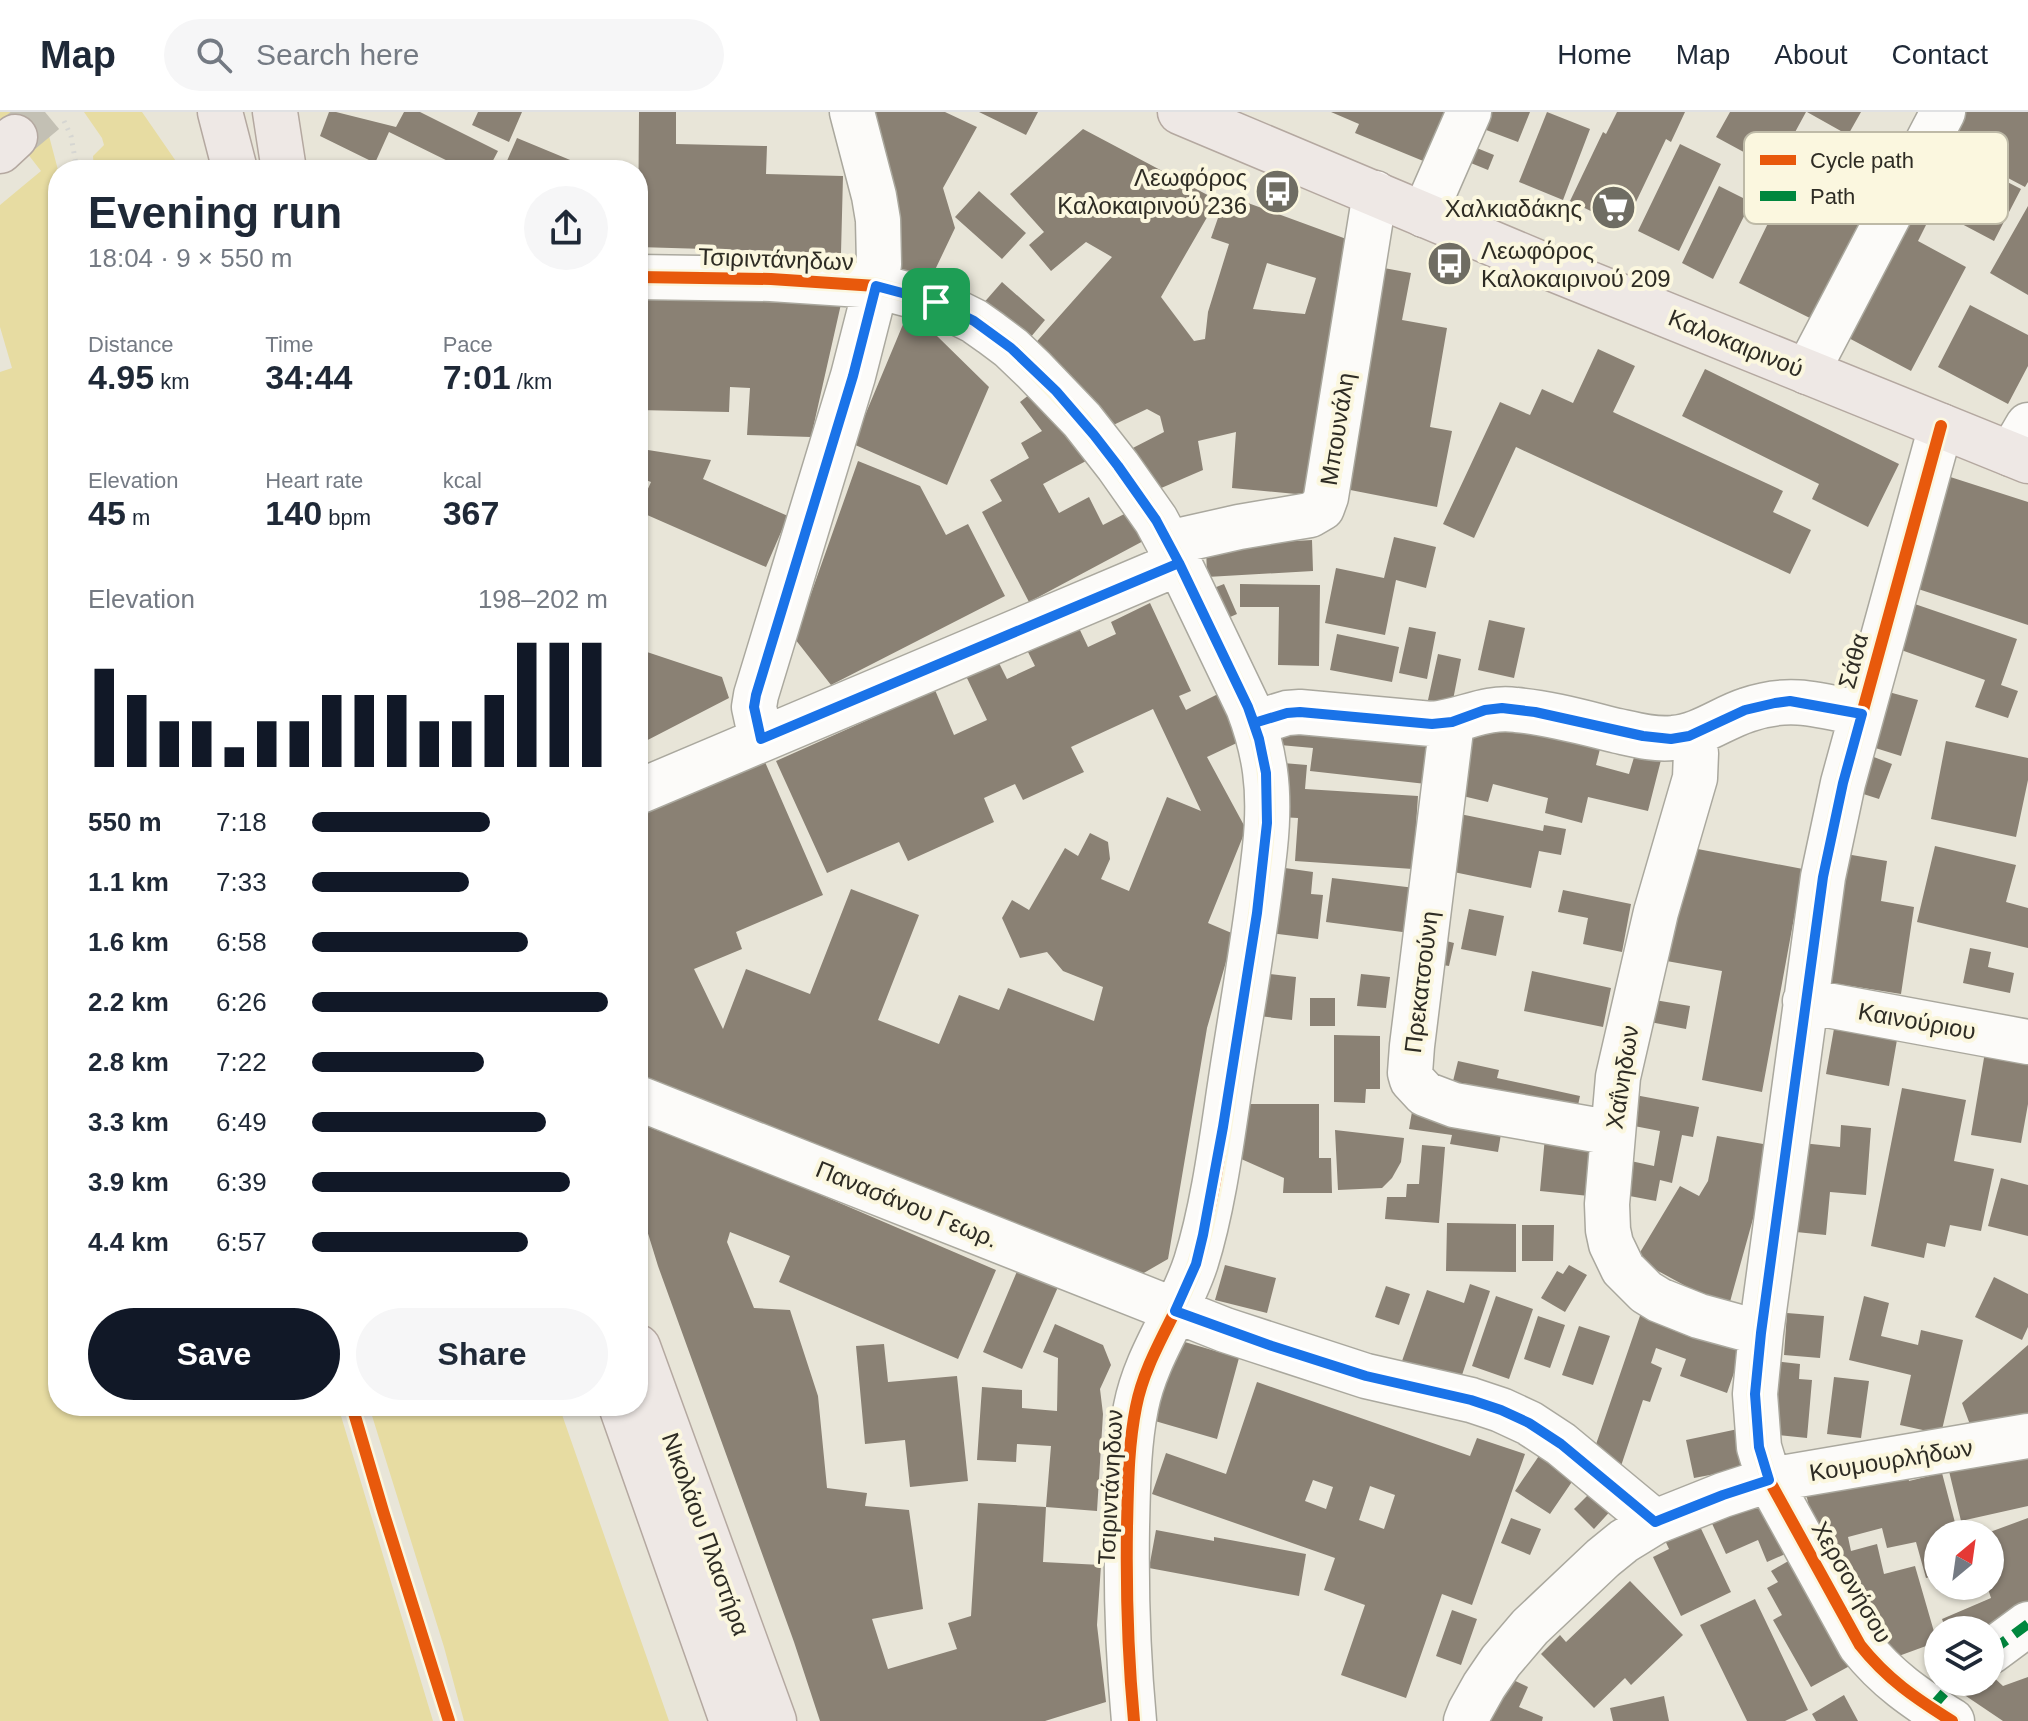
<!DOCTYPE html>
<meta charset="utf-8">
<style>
body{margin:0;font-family:Helvetica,sans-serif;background:#f6f6f7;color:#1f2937;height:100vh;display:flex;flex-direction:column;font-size:30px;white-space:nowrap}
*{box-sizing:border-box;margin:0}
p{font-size:26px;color:#747a83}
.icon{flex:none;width:44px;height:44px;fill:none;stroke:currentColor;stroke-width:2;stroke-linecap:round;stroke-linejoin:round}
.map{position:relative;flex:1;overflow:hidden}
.sheet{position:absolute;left:48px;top:48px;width:600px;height:1256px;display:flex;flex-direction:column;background:#fff;border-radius:32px;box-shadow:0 2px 6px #0004}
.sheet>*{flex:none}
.needle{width:52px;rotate:29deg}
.controls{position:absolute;left:1924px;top:1408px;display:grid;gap:16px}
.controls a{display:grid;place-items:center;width:80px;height:80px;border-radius:50%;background:#fff;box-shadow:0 2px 6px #0004;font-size:40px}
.pin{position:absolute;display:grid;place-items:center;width:68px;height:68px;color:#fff;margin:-34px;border-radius:16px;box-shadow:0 4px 12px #0006}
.round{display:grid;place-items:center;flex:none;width:84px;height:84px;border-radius:42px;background:#f6f6f7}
.overview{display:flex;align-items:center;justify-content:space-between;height:136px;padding:0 40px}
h1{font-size:44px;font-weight:800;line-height:60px}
.metrics{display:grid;grid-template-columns:repeat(3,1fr);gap:12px;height:136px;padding:8px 40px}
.metrics div{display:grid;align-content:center}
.metrics b{font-size:34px;font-weight:800}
.metrics small{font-size:22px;font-weight:400}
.metrics p{font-size:22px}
.chart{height:224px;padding:16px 40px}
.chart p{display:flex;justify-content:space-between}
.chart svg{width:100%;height:144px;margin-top:8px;stroke:#111827;stroke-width:6}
.button{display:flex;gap:16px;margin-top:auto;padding:16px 40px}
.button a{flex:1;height:92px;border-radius:48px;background:#111827;color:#fff;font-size:32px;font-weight:800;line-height:92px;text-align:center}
.button a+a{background:#f6f6f7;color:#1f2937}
ul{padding:0 40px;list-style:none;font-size:26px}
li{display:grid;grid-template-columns:128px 96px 1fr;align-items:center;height:60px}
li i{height:20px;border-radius:10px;background:#111827}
header{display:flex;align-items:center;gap:48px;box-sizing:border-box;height:112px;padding:0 40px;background:#fff;border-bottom:2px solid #e0e1e3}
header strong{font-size:38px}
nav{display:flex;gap:44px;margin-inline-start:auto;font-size:28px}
.search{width:560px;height:72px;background:#f6f6f7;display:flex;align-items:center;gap:20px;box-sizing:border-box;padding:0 28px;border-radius:44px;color:#747a83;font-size:30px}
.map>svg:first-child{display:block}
</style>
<header>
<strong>Map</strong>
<div class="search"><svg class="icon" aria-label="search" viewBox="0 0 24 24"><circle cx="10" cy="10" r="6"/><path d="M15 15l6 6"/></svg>Search here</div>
<nav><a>Home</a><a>Map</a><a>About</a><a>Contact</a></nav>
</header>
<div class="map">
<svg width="2028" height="1609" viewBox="0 0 2028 1609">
<rect width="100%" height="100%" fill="#e8e5d8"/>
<path fill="#e7dca2" d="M0 0H36L48 20 58 58V1294H338L433 1609H0V260L12 256 0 215V93L41 59 0 6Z
M84 0H142L182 58H94L93 44 104 33 102 26Z
M369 1294H559L669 1609H464L444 1535Z"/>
<path fill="#8a8174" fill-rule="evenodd" d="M329 0H336L396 15 404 0H420L498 39 488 58H466L389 20 375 51 320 24Z
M478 0H522L509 30 472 13Z
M639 0H676V32L767 34 766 62 843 64 841 141 638 135Z
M865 0H945L977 15 943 76 955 116 934 160 897 159Z
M979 0H1038L1026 23Z
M1331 0H1455L1433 53 1355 21 1359 12Z
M1478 0H1530L1518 30 1473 13Z
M1547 0 1590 17 1563 88 1519 70Z
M1617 0H1685L1671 30 1666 27 1624 115 1570 89 1603 20 1606 22Z
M1730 0H1806L1775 57 1716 25Z
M1807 0H1861L1848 23Z
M1953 0H2028V70L2025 75 1938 29Z
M1083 17 1217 88 1161 185 1194 229 1205 227 1208 200 1229 132 1211 126 1226 83 1360 132 1317 384 1232 376 1236 320 1198 329 1203 358 1152 380 1125 340 1164 320 1160 304 1147 297 1107 316 1031 236 1112 145 1086 130 1051 159 1029 133 1044 120 1010 82ZM1267 151 1316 166 1305 202 1253 197Z
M517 26 575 50 572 58H503Z
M1853 29 1898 51 1820 211 1739 171 1789 68 1826 86Z
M1467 32 1494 43 1488 58 1461 47Z
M1680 32 1721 52 1679 139 1638 119Z
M1951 41 2021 77 1994 129 1924 92Z
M1719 74 1751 90 1713 167 1682 151Z
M979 79 1026 121 1002 147 955 105Z
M2028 94V183L1990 161Z
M1908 99 1928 109 1918 129 1966 155 1911 259 1843 223Z
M1373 154 1411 161 1402 208 1447 216 1430 315 1452 319 1437 395 1335 375Z
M1002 170 1045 208 1025 232 981 194Z
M638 187 841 192 811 325 747 323 750 276 730 275 729 300 638 298Z
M1970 193 2028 223V254L2008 292 1938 255Z
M904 210 937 224 989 275 947 373 853 332Z
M1598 237 1635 254 1613 300 1783 379 1773 400 1811 418 1790 462 1516 335 1474 426 1443 412 1500 290 1530 303 1542 277 1573 291Z
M1705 257 1899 352 1868 415 1812 387 1819 372 1682 304Z
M1039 275 1086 349 1043 372 1059 401 1089 385 1103 413 1132 398 1147 427 1029 490 982 400 1002 389 990 368 1029 346 1021 331 1042 319 1020 290Z
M648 338 711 348 703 367 788 404 766 455 638 399 651 370 638 365V356Z
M858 349 920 374 946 423 968 412 1005 484 831 573 795 527Z
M1941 362 2028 390V513L1909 474Z
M1394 425 1436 435 1426 476 1396 468 1385 523 1325 511 1336 456 1384 466Z
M1312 428 1313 459 1207 465 1206 434Z
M1224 472 1237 502 1214 512 1201 481Z
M1240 472 1320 473 1319 554 1278 553 1279 495H1240Z
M1906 489 2017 527 2001 573 2018 579 2008 606 1975 595 1985 568 1890 534Z
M1150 491 1191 579 1179 584 1186 598 1218 582 1241 629 1207 645 1246 717 1208 811 1234 822 1207 916 1168 1147 1142 1162 638 962V704L765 650 823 783 736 820 742 837 694 857 723 917 746 857 810 882 851 777 919 803 878 908 939 932 959 883 999 898 1008 876 1094 909 1103 875 1063 859 1047 840 1020 846 1002 806 1012 788 1029 798 1065 736 1078 744 1090 721 1108 730 1110 747 1101 767 1129 779 1167 685 1201 699 1153 597 1071 635 1084 660 1023 688 1015 672 984 686 994 710 908 749 899 730 827 761 776 649 935 578 954 623 987 608 966 564 998 549 1007 567 1035 554 1028 540 1079 516 1088 535 1116 522 1111 510Z
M1489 508 1525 516 1514 566 1478 558Z
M1409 515 1436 520 1427 567 1399 561Z
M1337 522 1399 535 1392 570 1330 558Z
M638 537 722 565 729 586 638 633Z
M1438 542 1461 547 1452 593 1428 588Z
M1885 579 1918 588 1901 644 1869 634Z
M1479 606 1600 637 1596 653 1629 662 1635 642 1661 648 1648 699 1588 685 1582 711 1545 701 1548 686 1493 672 1488 690 1450 681Z
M1283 608 1431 625 1426 672 1310 659 1313 636 1280 633Z
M1946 629 2028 646V668L2016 725 1931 707Z
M1866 642 1892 652 1879 687 1854 679Z
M1283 651 1307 653 1305 677 1418 684 1413 757 1295 749 1298 706 1280 705Z
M1455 701 1543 719 1544 713 1566 717 1561 743 1539 739 1531 776 1444 758Z
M1682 734 1803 757 1762 980 1702 968 1722 859 1661 848Z
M1935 734 2016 753 2006 790 2028 796V836L1917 810Z
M1846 742 1887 749 1881 789 1914 795 1901 882 1826 870Z
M1278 755 1313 760 1311 782 1323 783 1318 827 1269 821Z
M1332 766 1415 776 1410 821 1326 810Z
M1563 778 1631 792 1622 840 1583 832 1588 806 1558 800Z
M1469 797 1504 804 1496 844 1461 837Z
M1435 826 1454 831 1449 854 1430 851Z
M1970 836 1991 840 1988 855 2014 861 2010 881 1963 871Z
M1532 859 1611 876 1603 915 1524 899Z
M1254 860 1296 865 1292 908 1250 903Z
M1361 862 1390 865 1386 896 1357 894Z
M1310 886H1335V914H1310Z
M1649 887 1690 894 1686 917 1645 909Z
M1835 911 1898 922 1889 974 1826 962Z
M1334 923 1380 924V977H1366L1365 991 1334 990Z
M1985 940 2028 948V992L2021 1031 1971 1023Z
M1458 949 1499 958 1497 966 1580 984 1575 1007 1450 981Z
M1902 976 1966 988 1954 1049 1994 1057 1981 1119 1950 1113 1945 1135 1927 1131 1924 1146 1871 1134Z
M1635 983 1699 995 1693 1025 1682 1023 1672 1071 1660 1068 1656 1089 1619 1082 1626 1048 1654 1054 1660 1019 1629 1013Z
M1241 992H1319V1046H1331L1332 1081H1283L1284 1066 1239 1046Z
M1413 994 1503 1010 1498 1040 1450 1032 1452 1023 1409 1017Z
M638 1011 758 1056 996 1158 958 1247 779 1170 790 1144 730 1120 727 1130 754 1196 790 1198 818 1284 827 1376 867 1381 865 1394 909 1398 923 1497 872 1507 888 1557 957 1537 948 1511 971 1504 978 1391 1046 1395 1043 1450 1101 1453 1097 1513 1106 1590 1045 1609H820L794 1530 658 1154 638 1089Z
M1841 1013 1871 1016 1866 1083 1830 1080 1826 1123 1796 1120 1802 1031 1840 1035Z
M1335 1018 1404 1026 1401 1050 1392 1066 1382 1076 1338 1078Z
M1717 1024 1769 1033 1761 1078 1728 1197 1636 1147 1680 1074 1699 1084 1708 1069Z
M1545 1025 1604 1031 1599 1085 1540 1079Z
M1422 1033 1445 1035 1439 1111 1385 1107 1387 1085H1406L1407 1072H1419Z
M2001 1066 2028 1073V1124L1988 1114Z
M1447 1111 1516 1112V1160L1446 1159Z
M1522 1113H1554L1553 1149H1522Z
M1225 1153 1276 1166 1267 1201 1215 1188Z
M1569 1153 1587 1163 1565 1200 1541 1186 1557 1159 1563 1162Z
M1018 1157 1058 1175 1022 1257 983 1240Z
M1994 1165 2028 1182V1215L2022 1228 1975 1205Z
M1470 1172 1490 1179 1460 1269 1402 1249 1427 1178 1464 1191Z
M1386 1174 1410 1182 1399 1213 1375 1205Z
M1496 1184 1533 1197 1509 1267 1472 1254Z
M1864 1184 1889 1191 1881 1224 1918 1233 1921 1218 1963 1228 1941 1322 1900 1313 1911 1263 1849 1248Z
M1641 1201 1743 1235 1727 1281 1680 1264 1686 1247 1656 1236 1651 1251 1662 1256 1650 1290 1643 1288 1621 1354 1592 1344Z
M1787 1201 1824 1204 1820 1246 1784 1243Z
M1538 1204 1565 1213 1550 1256 1524 1247Z
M1055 1212 1103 1233 1111 1253 1100 1277 1103 1302 1097 1399 1046 1395 1051 1334 1017 1332 1016 1350 977 1348 982 1275 1022 1278V1296L1057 1299 1058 1246 1043 1240Z
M1579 1214 1610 1224 1593 1273 1562 1263Z
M1178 1228 1239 1246 1217 1327 1155 1309Z
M884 1232 888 1270 957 1264 968 1369 910 1375 905 1328 865 1332 856 1234Z
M2028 1233V1306L1972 1318 1962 1291Z
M1774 1249 1800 1252 1799 1267 1812 1268 1807 1326 1767 1322Z
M1834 1265 1869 1269 1861 1326 1827 1322Z
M1257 1270 1470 1344 1477 1326 1525 1342 1472 1493 1442 1482 1406 1586 1341 1563 1365 1493 1324 1478 1335 1446 1152 1382 1166 1341 1226 1362ZM1313 1368 1333 1375 1326 1397 1305 1389ZM1370 1374 1395 1383 1384 1417 1359 1408Z
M1738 1317 1747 1356 1694 1366 1686 1328Z
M1545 1335 1580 1358 1550 1402 1515 1379Z
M2028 1336V1394L1961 1409 1948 1355Z
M1906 1358 1909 1369 1942 1361 1958 1422H1938V1463L1926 1466 1916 1430 1887 1436 1882 1416 1848 1425 1851 1439 1877 1432 1884 1462 1915 1454 1937 1530 1885 1549 1818 1431 1806 1382Z
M1595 1376 1615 1394 1594 1417 1574 1397Z
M1767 1380 1792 1439 1767 1450 1758 1428 1726 1442 1709 1405Z
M1511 1406 1541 1417 1530 1443 1501 1431Z
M1696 1406 1731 1480 1681 1504 1653 1445 1669 1437 1662 1422Z
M2028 1406V1497L1988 1518H1946L1942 1507 1991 1486 1987 1474H1990V1420Z
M1156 1418 1214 1429V1425L1306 1442 1299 1484 1149 1456Z
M1797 1444 1857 1550 1811 1575 1773 1508 1782 1503 1767 1476 1778 1470 1771 1459Z
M1630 1469 1683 1523 1631 1573 1625 1566 1594 1596 1541 1542 1560 1523 1566 1530Z
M1755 1487 1808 1598 1785 1609H1747L1700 1513Z
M1452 1498 1477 1507 1461 1553 1436 1544Z
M1990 1562 2003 1574 2028 1565V1609H2003L1960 1580 1970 1570H1990Z
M1507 1565 1528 1575 1519 1595 1543 1605 1542 1609H1475Z
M1844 1583 1858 1609H1816L1812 1602Z
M1664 1584 1669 1609H1613L1610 1596Z"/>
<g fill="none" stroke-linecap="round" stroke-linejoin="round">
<path stroke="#c3c0b4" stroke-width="44" stroke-dasharray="44 22" stroke-linecap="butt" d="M15 25 45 0"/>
<defs>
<path id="minor" d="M1424 103 1469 0
M638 165 771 167 876 174 936 190 974 209 991 221 1011 236 1034 258 1082 308 1118 354 1156 408 1179 451 1248 595C1256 616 1262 637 1265 659 1270 695 1266 732 1261 768 1254 826 1244 884 1235 941 1224 1008 1216 1086 1196 1150 1180 1200 1146 1243 1136 1295 1128 1335 1128 1375 1127 1415 1126 1480 1128 1545 1134 1609
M1807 260 1943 0
M1941 314 1843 671 1823 765 1761 1221 1755 1282 1759 1335 1769 1368 1860 1533C1887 1567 1915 1586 1952 1609
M2011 342 2028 313
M1168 431 1239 415 1310 403 1322 396 1326 385 1375 81
M1452 610 1412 934 1410 961 1412 968 1425 982 1454 993 1613 1021
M1254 611 1287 601 1300 600 1432 612C1464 609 1484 594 1516 598 1550 601 1585 611 1618 619 1636 623 1655 628 1673 626 1700 624 1722 606 1747 598 1789 583 1820 593 1862 602
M1689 624 1696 641 1695 666 1656 800 1618 965 1607 1092 1608 1118 1611 1132 1623 1157 1646 1180 1659 1188 1699 1204 1761 1221
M761 627 754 595 756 583 853 264 876 174 879 152 878 108 874 84 852 0
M638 680 1179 451
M1805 889 2028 930
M638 986 1225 1218 1366 1264 1471 1288 1501 1298 1529 1311 1561 1332 1655 1410
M1990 1540 2028 1512
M1466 1609 1470 1599 1484 1574 1501 1549 1530 1515 1603 1446 1624 1429 1655 1410 1723 1383 1769 1368 2028 1324"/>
<path id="major" d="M220 0 235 58
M275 0 284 58
M1180 0 1558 159 2028 349
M0 39 15 25
M638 1235 774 1609
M621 1294 732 1609"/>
</defs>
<use href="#minor" stroke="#aaa89e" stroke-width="47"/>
<use href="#major" stroke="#b4a8a0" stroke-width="47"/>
<path stroke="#d6d6d2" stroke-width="5" stroke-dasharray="2 6" stroke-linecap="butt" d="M64 9 71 24 77 58
M352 1294 383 1399 449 1609"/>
<use href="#minor" stroke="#fcfbf9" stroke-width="44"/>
<use href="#major" stroke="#eee8e5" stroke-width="44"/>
<path stroke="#00873e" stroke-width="10" stroke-dasharray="20 10" stroke-linecap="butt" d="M1990 1540 2028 1512
M1931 1596 1954 1570"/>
<defs>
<path id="cycleway" d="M638 165 771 167 876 174 936 190 974 209 991 221 1011 236 1034 258 1082 308 1118 354 1156 408 1179 451 1248 595C1256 616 1262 637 1265 659 1270 695 1266 732 1261 768 1254 826 1244 884 1235 941 1224 1008 1216 1086 1196 1150 1180 1200 1146 1243 1136 1295 1128 1335 1128 1375 1127 1415 1126 1480 1128 1545 1134 1609
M1941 314 1843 671 1823 765 1761 1221 1755 1282 1759 1335 1769 1368 1860 1533C1887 1567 1915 1586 1952 1609
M352 1294 383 1399 449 1609"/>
</defs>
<use href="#cycleway" stroke="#fbf7df" stroke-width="17"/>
<use href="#cycleway" stroke="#e8590c" stroke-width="12"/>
</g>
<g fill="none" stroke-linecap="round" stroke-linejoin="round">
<defs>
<path id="route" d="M936 190 974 209 1011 236 1056 279 1094 323 1118 354 1156 408 1179 451 1248 595 1259 627 1266 661 1267 711 1257 801 1223 1015 1203 1123 1196 1152 1175 1199 1272 1234 1366 1264 1471 1288 1501 1298 1529 1311 1561 1332 1655 1410 1723 1383 1769 1368 1759 1335 1755 1282 1761 1221 1823 765 1843 671 1862 602 1790 589 1775 591 1745 598 1689 624 1671 627 1643 624 1535 600 1502 596 1485 598 1452 610 1432 612 1300 600 1287 601 1254 611 1248 595 1179 451 761 627 754 595 756 583 853 264 876 174 936 190"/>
</defs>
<use href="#route" stroke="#fff" stroke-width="16"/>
<use href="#route" stroke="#1a73e8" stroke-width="10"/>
</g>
<defs>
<symbol id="bus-disc" viewBox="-11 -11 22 22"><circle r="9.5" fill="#6f6d63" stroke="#fbf7df"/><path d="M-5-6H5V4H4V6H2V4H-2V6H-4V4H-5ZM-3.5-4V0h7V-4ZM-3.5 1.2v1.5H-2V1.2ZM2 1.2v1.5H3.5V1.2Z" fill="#fff"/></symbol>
<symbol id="supermarket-disc" viewBox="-11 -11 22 22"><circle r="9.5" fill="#6f6d63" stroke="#fbf7df"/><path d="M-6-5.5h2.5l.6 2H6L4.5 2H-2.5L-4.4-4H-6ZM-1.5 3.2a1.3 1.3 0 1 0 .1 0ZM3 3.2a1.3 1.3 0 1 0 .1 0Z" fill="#fff"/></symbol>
</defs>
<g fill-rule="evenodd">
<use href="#bus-disc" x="1252" y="54" width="51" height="51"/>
<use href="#supermarket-disc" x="1588" y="70" width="51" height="51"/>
<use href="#bus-disc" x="1424" y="126" width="51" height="51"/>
</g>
<g text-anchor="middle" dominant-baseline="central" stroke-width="8" stroke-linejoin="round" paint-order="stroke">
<g font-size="24" fill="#2e2c24" stroke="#fbf7df" text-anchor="end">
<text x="1247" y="65">Λεωφόρος<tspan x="1247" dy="28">Καλοκαιρινού 236</tspan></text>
<text x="1582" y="96">Χαλκιαδάκης</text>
<text x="1481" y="138" text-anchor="start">Λεωφόρος<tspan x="1481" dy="28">Καλοκαιρινού 209</tspan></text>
</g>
<g font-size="24" fill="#2e2c24" stroke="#fbf7df">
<text transform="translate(776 147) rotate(2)">Τσιριντάνηδων</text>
<text transform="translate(1736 231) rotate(22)">Καλοκαιρινού</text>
<text transform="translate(1337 317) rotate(-81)">Μπουνάλη</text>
<text transform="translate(1853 549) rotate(-75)">Σάθα</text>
<text transform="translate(1421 870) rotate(-83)">Πρεκατσούνη</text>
<text transform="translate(1917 909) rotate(10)">Καινούριου</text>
<text transform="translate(1622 965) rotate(-81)">Χαΐνηδων</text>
<text transform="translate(907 1092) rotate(22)">Πανασάνου Γεωρ.</text>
<text transform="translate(1891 1348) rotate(-9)">Κουμουρλήδων</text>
<text transform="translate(1110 1375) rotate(-87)">Τσιριντάνηδων</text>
<text transform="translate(706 1422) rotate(70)">Νικολάου Πλαστήρα</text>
<text transform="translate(1852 1470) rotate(60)">Χερσονήσου</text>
</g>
</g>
<rect x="1744" y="20" width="264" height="92" rx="12" fill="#fbf7df" stroke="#bebaa7" stroke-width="2"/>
<rect x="1760" y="43" width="36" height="10" fill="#e8590c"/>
<rect x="1760" y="79" width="36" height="10" fill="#00873e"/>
<g font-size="22" fill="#2e2c24">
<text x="1810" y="56">Cycle path</text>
<text x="1810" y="92">Path</text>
</g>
</svg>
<div class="controls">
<a><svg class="needle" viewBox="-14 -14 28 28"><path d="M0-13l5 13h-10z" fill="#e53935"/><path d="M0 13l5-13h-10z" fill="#747a83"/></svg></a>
<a><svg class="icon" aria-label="layers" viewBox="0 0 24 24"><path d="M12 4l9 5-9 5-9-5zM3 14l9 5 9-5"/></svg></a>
</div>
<div class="pin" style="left:936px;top:190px;background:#1e9e55"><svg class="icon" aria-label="arrive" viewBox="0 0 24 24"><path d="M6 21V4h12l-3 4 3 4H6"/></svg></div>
<section class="sheet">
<div class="overview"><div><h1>Evening run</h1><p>18:04 · 9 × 550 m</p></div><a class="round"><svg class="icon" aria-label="share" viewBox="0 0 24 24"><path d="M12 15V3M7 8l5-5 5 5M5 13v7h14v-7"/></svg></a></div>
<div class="metrics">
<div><p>Distance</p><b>4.95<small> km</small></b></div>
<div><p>Time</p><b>34:44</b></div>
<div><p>Pace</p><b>7:01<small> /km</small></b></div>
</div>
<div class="metrics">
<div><p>Elevation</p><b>45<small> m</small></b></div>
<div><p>Heart rate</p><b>140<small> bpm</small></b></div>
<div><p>kcal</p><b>367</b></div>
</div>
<div class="chart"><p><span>Elevation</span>198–202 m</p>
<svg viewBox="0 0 160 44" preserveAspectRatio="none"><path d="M5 44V14M15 44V22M25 44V30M35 44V30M45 44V38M55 44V30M65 44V30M75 44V22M85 44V22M95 44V22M105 44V30M115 44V30M125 44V22M135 44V6M145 44V6M155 44V6"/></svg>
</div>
<ul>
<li><b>550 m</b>7:18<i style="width:60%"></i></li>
<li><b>1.1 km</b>7:33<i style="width:53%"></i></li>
<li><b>1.6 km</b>6:58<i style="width:73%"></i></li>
<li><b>2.2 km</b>6:26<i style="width:100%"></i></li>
<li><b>2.8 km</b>7:22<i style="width:58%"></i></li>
<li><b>3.3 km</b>6:49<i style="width:79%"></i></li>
<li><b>3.9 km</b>6:39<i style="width:87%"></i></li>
<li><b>4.4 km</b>6:57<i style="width:73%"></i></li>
</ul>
<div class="button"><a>Save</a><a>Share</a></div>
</section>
</div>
